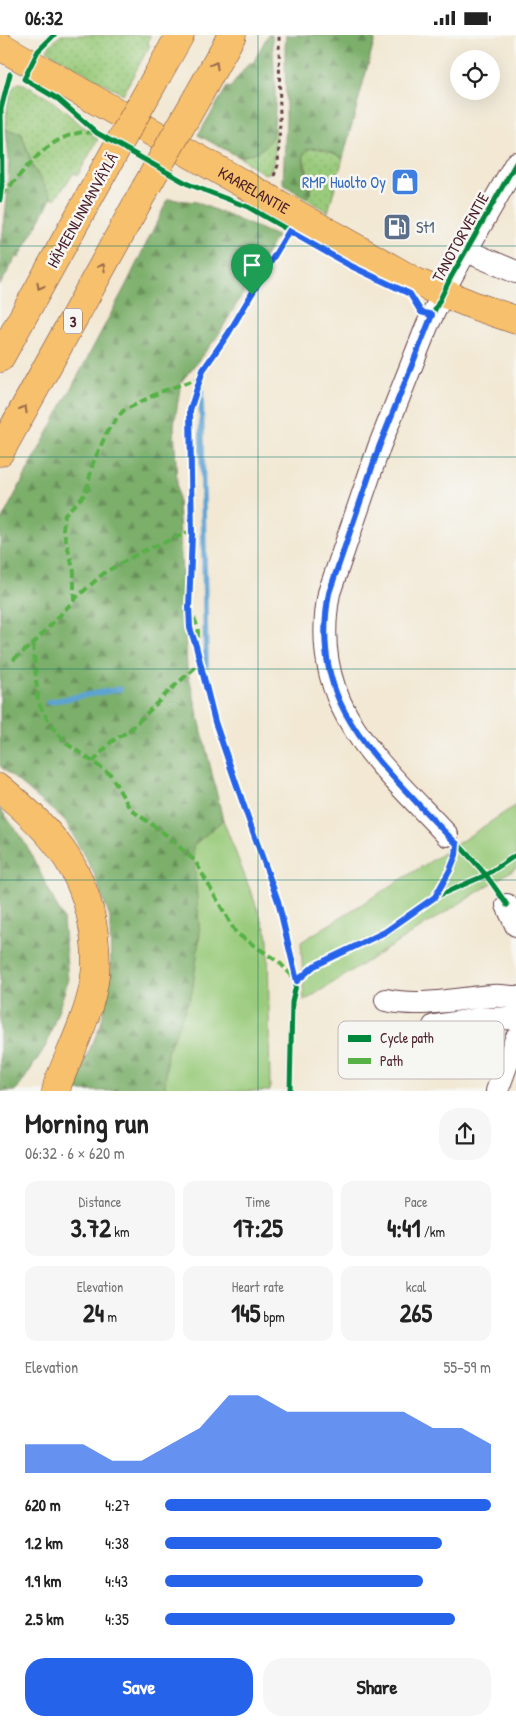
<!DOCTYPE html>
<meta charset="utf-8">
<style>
body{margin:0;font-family:"Patrick Hand",sans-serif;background:#f6f6f6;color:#222;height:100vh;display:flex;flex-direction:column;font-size:19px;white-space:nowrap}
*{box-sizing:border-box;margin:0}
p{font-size:16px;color:#767676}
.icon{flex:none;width:28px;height:28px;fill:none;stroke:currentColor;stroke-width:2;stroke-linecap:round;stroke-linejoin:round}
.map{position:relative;height:1056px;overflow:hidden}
.details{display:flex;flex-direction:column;background:#fff;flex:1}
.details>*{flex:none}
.fabs{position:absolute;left:450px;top:15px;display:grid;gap:10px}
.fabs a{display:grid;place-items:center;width:50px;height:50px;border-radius:50%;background:#fff;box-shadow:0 5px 20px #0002;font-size:25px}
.pin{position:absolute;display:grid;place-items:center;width:42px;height:42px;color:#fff;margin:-51px -21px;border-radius:50% 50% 50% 0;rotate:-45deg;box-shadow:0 0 5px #0007}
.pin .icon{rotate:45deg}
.round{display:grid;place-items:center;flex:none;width:52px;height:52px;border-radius:20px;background:#f6f6f6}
.head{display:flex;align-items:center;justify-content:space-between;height:85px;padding:0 25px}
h1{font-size:28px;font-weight:700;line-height:38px}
.figures{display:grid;grid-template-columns:repeat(3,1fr);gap:8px;height:85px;padding:5px 25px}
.figures div{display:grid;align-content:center;border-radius:12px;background:#f6f6f6;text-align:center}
.figures b{font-size:25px;font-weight:700}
.figures small{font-size:14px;font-weight:400}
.figures p{font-size:14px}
.chart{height:140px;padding:10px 25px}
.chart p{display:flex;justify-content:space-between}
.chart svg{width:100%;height:90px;margin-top:5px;fill:#2563eb;opacity:.7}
.primary-button{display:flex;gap:10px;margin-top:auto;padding:10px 25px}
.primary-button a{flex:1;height:58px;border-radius:20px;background:#2563eb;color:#fff;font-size:20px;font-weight:700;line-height:58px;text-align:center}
.primary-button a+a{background:#f6f6f6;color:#222}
ul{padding:0 25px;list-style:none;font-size:16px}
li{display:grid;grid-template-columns:80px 60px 1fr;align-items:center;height:38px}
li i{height:12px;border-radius:6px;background:#2563eb}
.status{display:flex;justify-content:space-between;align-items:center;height:35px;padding:0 25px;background:#fff;direction:ltr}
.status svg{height:14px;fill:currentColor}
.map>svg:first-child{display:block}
</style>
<div class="status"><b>06:32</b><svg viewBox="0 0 49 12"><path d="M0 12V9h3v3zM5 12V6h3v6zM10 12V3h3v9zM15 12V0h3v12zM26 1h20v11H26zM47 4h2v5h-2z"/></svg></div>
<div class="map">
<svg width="516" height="1056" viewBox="0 0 516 1056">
<defs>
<pattern id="grass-dots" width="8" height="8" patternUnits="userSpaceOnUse" patternTransform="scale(1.25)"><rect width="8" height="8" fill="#9acb7b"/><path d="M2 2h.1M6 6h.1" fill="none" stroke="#86ae6a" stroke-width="1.8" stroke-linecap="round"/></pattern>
<pattern id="forest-firs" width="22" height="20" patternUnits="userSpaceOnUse" patternTransform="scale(1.25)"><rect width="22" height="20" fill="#7baf6b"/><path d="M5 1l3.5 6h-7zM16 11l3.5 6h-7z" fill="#678e58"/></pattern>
</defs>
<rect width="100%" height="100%" fill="#f6f6f2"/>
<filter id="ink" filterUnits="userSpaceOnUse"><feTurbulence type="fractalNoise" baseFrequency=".02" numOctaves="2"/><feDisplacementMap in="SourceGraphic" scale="10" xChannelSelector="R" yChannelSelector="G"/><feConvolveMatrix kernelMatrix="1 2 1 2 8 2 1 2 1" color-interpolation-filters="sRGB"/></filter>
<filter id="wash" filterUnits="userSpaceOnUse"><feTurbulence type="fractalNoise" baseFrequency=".0096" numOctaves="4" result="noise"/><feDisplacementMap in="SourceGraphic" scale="20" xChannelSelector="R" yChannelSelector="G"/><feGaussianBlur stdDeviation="1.12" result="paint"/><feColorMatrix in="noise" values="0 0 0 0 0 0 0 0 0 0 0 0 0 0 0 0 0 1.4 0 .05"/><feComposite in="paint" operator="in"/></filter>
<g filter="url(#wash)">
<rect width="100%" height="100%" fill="#f2e8d3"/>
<path fill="url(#grass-dots)" stroke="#727553" d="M61 0H150L148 9 150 10 123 59 49 17 47 15 50 10Z
M19 48 24 49 51 65 98 104 78 140 74 138 55 164 52 162 33 132 21 97 6 95C7 82 6 53 19 48Z
M275 91C275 103 277 132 268 139L263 138 239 122C262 117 267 113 275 91Z
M313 113 326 114 343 123 328 177 305 163 310 159C309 152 309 145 308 138 305 128 298 116 313 113Z"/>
<path fill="url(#forest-firs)" stroke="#62674b" d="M268 0H272C273 21 280 93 269 107 262 117 250 119 239 122L198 100 227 52 230 53 249 28H253Z
M286 0H376L343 123C332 117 299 102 304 128 306 140 311 144 310 159L305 163 283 149 286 83 285 12Z
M6 95 21 97 33 132 52 162 19 223 16 222 0 250V207L3 198 7 164 9 125Z
M168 164 196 167 277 201 217 302 181 347 174 391 187 633 223 785 194 811 200 900 192 958 167 1018 165 1056H71L101 989 111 939 110 883 94 839 66 787 0 731V488L126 250Z
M0 773 27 811 63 884 68 946 47 1009 20 1051 14 1056H0Z"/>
<path fill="#9acb7b" stroke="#727553" d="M516 770V833L304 966 301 907 442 819Z
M223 785 268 901 270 1056H165L167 1018 192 958 200 900 193 811Z"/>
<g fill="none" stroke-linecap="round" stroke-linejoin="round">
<path stroke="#5da3d3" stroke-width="5.5" d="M201 350 206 631
M48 667 120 654"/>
</g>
</g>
<g filter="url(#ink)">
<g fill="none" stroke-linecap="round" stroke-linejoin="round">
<defs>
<path id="minor" d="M466 215 478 221 516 237
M447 800C378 726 308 671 329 558L379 412 427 291 451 242 516 128
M507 870 516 890
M386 965C422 973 457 963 492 961 500 960 508 962 516 962
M434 991 479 984 516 983
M497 1056 516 1004"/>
<g id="major">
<path id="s1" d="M0 11 416 247 475 271 516 285"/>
</g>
<path id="highway" d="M158 39 180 0
M198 61 232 0
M0 323 106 132
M0 417 145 154
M0 753C50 794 85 832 94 899 96 915 97 931 94 948 88 982 71 1015 58 1048L56 1056"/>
</defs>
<use href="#minor" stroke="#633d44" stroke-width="24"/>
<use href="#major" stroke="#633d44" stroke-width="29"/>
<use href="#highway" stroke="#633d44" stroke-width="29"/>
<path stroke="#633d44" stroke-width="3" stroke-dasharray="4 4" stroke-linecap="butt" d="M274 141 278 130 280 87 279 0
M288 199 228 299 203 335 190 375 191 496 189 572 190 593 196 611 215 687 247 780 278 866 297 946"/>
<use href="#minor" stroke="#fff" stroke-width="22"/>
<use href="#major" stroke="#f7c06c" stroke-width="28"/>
<use href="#highway" stroke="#f7c06c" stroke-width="28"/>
<defs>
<path id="highway-bridge" d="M106 132 158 39
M145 154 198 61"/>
</defs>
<use href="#highway-bridge" stroke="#633d44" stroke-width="29" stroke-linecap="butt"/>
<use href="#highway-bridge" stroke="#f7c06c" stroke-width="28"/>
<path stroke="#57b146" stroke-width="4" stroke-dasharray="8 4" stroke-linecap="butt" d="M2 160C24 137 44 105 78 98 84 96 91 98 97 98
M74 566V537L63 494 65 479 86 458 93 428 108 395 123 376 160 357 200 343
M189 572C196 588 201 593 196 611
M33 609 38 667 50 689 66 708 110 739 130 774 165 799 195 826 236 898 280 928 297 946
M13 625 33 609 78 561 104 538 141 517 191 496
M93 727 111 707 130 695 168 657 200 628"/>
<defs>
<path id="cycleway" d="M54 0 38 16 24 44 58 64 97 98 188 149 248 172 349 230 410 259 421 277 432 280
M0 165 2 148 1 74 10 39
M507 870C500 860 493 849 485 839 460 809 431 782 404 754 380 728 355 702 340 670 324 634 322 596 329 558L379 412 427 291 451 242 516 128
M290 1056 292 967 297 946 314 931 385 897 435 862 486 840 516 820"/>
</defs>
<use href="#cycleway" stroke="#f6f6f2" stroke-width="8"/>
<use href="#cycleway" stroke="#00873e" stroke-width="5"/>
</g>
<defs><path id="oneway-chevron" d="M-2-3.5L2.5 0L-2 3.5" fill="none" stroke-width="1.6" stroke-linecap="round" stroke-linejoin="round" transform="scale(1.25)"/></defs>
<g stroke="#986748">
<use href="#oneway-chevron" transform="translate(215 30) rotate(-61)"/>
<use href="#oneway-chevron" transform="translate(102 232) rotate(-61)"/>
<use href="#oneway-chevron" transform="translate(40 251) rotate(119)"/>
<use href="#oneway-chevron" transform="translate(24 374) rotate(-61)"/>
</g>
</g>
<g fill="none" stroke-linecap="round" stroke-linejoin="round" filter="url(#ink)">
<defs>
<path id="route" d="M289 196 349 230 410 259 421 277 432 280 379 412 329 558C313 645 348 694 404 754 422 773 439 792 457 809L456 820 450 835 435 862 385 897 314 931 297 946 278 866 247 780 215 687 196 611 190 593 189 572 192 500 190 375 203 335 228 299Z"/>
</defs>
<use href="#route" stroke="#fff" stroke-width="10"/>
<use href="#route" stroke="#2563eb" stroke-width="6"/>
</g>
<path fill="none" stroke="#0f766e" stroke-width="1" stroke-opacity="0.55" d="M258 0V1056M0 211H516M0 422H516M0 634H516M0 845H516"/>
<defs>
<symbol id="shop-square" viewBox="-11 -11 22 22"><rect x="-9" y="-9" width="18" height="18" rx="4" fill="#3f7fe0" stroke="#f6f6f2"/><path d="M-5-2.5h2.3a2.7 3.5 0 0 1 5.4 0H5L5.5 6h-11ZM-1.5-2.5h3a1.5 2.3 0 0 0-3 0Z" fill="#fff"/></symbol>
<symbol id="fuel-square" viewBox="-11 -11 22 22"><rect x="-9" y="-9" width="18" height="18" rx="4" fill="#5c6f8a" stroke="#f6f6f2"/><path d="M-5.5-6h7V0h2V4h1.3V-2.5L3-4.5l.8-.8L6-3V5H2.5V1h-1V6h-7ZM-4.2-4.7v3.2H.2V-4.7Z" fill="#fff"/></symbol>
</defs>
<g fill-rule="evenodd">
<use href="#shop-square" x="389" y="131" width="32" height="32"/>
<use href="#fuel-square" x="381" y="176" width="32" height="32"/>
</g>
<g text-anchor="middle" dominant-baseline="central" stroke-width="5" stroke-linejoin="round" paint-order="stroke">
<rect fill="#f6f6f2" stroke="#7e6067" stroke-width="1" x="64" y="273.5" width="18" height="25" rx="4"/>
<g font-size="15" font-weight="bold" fill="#4a1f2b">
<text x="73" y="286">3</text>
</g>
<g font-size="16" fill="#366cbe" stroke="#f6f6f2" text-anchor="end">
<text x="386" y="147">RMP Huolto Oy</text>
</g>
<g font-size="16" fill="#4a1f2b" stroke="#f6f6f2">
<text stroke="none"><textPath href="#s1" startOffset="292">KAARELANTIE</textPath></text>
<text transform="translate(82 175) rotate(-61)">HÄMEENLINNANVÄYLÄ</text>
<text transform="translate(460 202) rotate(-61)">TANOTORVENTIE</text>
</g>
<g font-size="16" fill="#4e5e75" stroke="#f6f6f2" text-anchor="start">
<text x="416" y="192">St1</text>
</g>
</g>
<rect x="338" y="986" width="166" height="58" rx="8" fill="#f6f6f2" stroke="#c2b6b6" stroke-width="1"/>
<rect x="348" y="1000" width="23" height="7" fill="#00873e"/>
<rect x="348" y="1023" width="23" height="6" fill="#57b146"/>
<g font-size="14" fill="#4a1f2b">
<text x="380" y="1008">Cycle path</text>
<text x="380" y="1031">Path</text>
</g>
</svg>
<div class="fabs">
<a><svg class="icon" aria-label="locate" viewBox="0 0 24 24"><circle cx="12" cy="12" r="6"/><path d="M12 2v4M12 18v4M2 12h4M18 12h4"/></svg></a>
</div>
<div class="pin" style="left:252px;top:260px;background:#1e9e55"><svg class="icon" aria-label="arrive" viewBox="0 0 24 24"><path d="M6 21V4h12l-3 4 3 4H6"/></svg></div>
</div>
<section class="details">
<div class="head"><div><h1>Morning run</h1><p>06:32 · 6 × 620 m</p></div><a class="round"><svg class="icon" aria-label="share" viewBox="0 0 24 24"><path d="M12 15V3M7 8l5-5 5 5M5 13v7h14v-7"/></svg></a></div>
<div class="figures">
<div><p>Distance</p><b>3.72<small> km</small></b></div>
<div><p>Time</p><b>17:25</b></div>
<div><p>Pace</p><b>4:41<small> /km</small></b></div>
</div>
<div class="figures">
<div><p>Elevation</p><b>24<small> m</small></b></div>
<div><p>Heart rate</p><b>145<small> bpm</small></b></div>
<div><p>kcal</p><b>265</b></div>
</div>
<div class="chart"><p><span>Elevation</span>55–59 m</p>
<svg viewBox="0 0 160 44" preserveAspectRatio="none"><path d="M0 44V30L10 30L20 30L30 38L40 38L50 30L60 22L70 6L80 6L90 14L100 14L110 14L120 14L130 14L140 22L150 22L160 30V44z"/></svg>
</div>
<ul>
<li><b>620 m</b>4:27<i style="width:100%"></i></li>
<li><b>1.2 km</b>4:38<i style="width:85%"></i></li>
<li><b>1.9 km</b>4:43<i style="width:79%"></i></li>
<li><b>2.5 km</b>4:35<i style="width:89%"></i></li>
</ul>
<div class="primary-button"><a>Save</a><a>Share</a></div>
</section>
